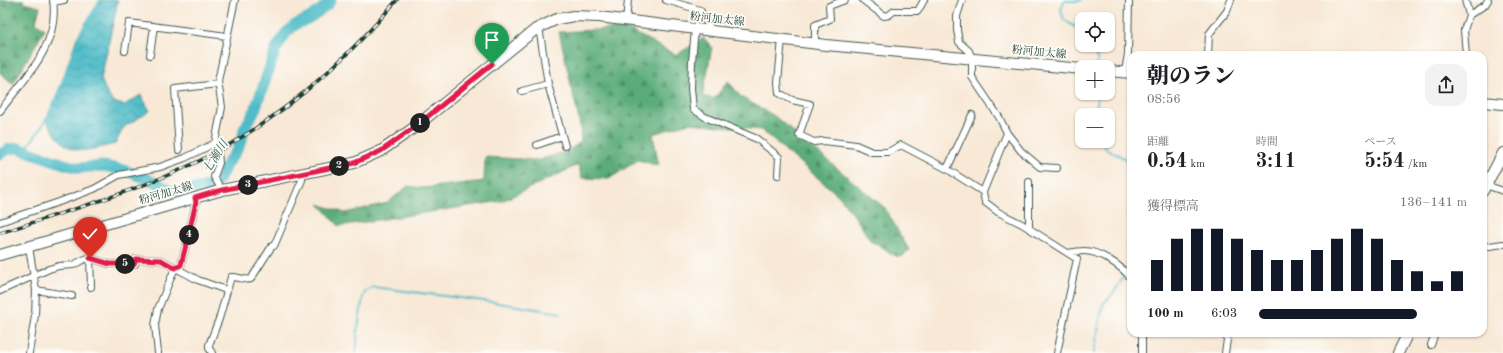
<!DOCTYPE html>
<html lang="ja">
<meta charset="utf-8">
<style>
body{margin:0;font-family:"Old Standard TT","Noto Serif JP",serif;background:#f2f2f2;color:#202124;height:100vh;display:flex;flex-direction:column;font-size:15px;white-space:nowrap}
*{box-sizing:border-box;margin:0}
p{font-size:13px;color:#757577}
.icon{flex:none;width:22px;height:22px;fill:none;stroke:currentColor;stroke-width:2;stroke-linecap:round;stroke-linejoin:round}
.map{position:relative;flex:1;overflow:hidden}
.details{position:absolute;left:1127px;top:51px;width:360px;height:286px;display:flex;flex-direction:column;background:#fff;border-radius:12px;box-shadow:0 1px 3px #0004}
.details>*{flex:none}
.fabs{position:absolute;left:1075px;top:12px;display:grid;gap:8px}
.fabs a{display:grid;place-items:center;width:40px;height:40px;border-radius:8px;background:#fff;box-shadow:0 1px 3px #0004;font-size:20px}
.pin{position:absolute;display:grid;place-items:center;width:34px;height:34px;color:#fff;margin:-41px -17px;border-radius:50% 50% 50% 0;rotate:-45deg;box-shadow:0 0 4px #0007}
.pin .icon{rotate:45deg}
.km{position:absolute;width:20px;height:20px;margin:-10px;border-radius:50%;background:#222;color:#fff;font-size:11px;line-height:20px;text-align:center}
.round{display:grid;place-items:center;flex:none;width:42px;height:42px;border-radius:12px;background:#f2f2f2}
.summary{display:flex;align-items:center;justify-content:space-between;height:68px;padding:0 20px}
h1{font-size:22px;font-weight:800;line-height:30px}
.stats{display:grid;grid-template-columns:repeat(3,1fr);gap:6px;height:68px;padding:4px 20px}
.stats div{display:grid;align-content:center}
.stats b{font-size:20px;font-weight:800}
.stats small{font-size:11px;font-weight:400}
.stats p{font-size:11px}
.chart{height:112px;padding:8px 20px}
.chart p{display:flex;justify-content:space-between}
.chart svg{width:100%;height:72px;margin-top:4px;stroke:#111827;stroke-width:6}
ul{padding:0 20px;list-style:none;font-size:13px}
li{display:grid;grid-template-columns:64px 48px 1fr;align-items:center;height:30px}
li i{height:10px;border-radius:5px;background:#111827}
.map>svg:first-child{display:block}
</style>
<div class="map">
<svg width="1503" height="353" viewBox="0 0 1503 353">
<defs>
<pattern id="forest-firs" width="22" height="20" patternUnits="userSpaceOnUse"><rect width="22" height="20" fill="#5aac79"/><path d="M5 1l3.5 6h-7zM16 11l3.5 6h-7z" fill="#4a8d64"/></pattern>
<pattern id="water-waves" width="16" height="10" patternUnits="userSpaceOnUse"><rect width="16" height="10" fill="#4fbcc8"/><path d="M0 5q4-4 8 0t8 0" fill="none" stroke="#419aa3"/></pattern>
</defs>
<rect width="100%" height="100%" fill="#fdfcf7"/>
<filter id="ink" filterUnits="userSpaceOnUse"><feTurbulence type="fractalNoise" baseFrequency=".025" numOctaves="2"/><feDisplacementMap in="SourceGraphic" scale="8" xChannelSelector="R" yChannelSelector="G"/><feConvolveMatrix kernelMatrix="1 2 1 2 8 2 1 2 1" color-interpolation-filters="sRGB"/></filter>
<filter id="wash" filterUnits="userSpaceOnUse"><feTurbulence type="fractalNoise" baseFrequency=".012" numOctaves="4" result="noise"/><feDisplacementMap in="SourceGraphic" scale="16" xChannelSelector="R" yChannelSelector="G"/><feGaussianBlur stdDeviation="0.9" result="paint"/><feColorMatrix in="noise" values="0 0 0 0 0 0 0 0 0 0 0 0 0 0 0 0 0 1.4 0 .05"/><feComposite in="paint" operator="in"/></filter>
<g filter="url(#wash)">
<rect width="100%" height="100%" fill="#f8e8d5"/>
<path fill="url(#forest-firs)" stroke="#3c7456" d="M0 0H24V3L40 7 36 22 45 29 13 84 0 73Z
M626 28 676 55 704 38 712 47 703 96 714 99 728 81 741 97 773 115 885 208 909 250 902 257C887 256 886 245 871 242L855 217 838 195 761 130 689 123 653 134 659 166 638 160 609 179 582 178 578 165 502 201 339 226 319 204 345 213 387 203 408 186 423 188 484 181 485 157 539 160 567 151 581 142 580 125 559 32Z"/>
<path fill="url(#water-waves)" stroke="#377c7e" d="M100 0H118L101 79 107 93 113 102 124 105 141 95 150 111 124 127 115 144C97 148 75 157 61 141 55 135 51 127 46 120L60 88 76 40Z"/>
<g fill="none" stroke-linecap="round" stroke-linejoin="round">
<path stroke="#4fbcc8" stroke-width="2" d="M1081 0 1080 1H1064L1061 10 1064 20 1082 31
M77 38 100 0
M1086 45 1095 54 1098 61 1096 65
M1096 115 1098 93
M1103 141 1105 148 1131 162
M26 150C32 139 41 130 46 119 59 96 66 69 75 44
M355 353 357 349V334L363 297 365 292 373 287 492 302 561 313
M1094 353 1103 304 1113 294 1131 265"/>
<path stroke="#4fbcc8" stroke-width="11" d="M0 154 9 149 18 148 64 164 79 168 103 166 124 170 145 178 175 193 212 185 220 179 226 165 237 150 242 140 244 129 255 110 276 49 286 33 295 25 311 17 327 5 331 0"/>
</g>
</g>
<g filter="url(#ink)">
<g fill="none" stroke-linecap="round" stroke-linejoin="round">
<defs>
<path id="street" d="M666 0 700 10 712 31
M863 0 884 16 889 15 894 11H918L924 0
M962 0 957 16V30L959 42 969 51 972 59V77L999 117 1007 133 983 192 985 202 998 212 1022 224 1077 259 1057 353
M1465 0 1469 15 1464 30 1466 55
M53 2 64 0
M1469 15 1485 5 1488 0
M626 21 628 0
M539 27 548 84 565 146
M695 29 692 61 691 88 693 109 705 117 757 139 779 157 778 175
M782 39 778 82 779 93 792 100 810 104 799 135 814 142 823 141 841 143 856 145 872 152H888L901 145 947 169 983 192
M815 43V25L830 19 829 6 845 0
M125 51 129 23 227 36
M150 55 154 26
M1208 55 1209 34 1227 11 1231 0
M1125 72 1128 54 1129 0
M522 91 548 84
M0 111C25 78 60 45 53 0
M1007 133 1021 151 1040 167 1057 168
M537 145 562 136
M179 150 175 89 218 84
M947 169 972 115
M1029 182V228
M1486 185 1503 191
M222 190 214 177 219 163 218 151 215 143 222 107 218 81 235 0
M0 222 59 202 94 189 119 175 160 167 185 158 215 143
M29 247 36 290 35 315 29 353
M1483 247 1503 244
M1068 253C1073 252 1078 251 1084 251 1100 251 1121 266 1131 278
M90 258 91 287
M36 290 72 296
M0 291 49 269 59 266 73 265 85 259 90 258 109 264H135L136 259 161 260 198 280 226 290
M1431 345 1435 333
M158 353 155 325 158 309 175 268 181 265 186 245 196 202 195 198
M212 353 209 348V345L219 319 231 277C238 276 243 281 251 279L272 246H274L302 180 301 174
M1142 353V333
M1225 353 1228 333"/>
<path id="primary" d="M1108 71 1131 73
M1483 102 1503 104
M1483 191 1503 153
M0 255 222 190 354 163 381 151 415 127 536 29 557 19 574 16 599 17 826 45 1082 69
M1398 353 1408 333"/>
</defs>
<use href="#street" stroke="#40574c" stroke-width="8"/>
<use href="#primary" stroke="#40574c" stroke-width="12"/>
<use href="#street" stroke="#fff" stroke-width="6"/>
<use href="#primary" stroke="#fff" stroke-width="10"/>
<defs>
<path id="rail" d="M0 233C67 211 136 192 199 161 276 123 341 66 397 0"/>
</defs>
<use href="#rail" stroke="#1f3d34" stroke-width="3.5"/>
<use href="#rail" stroke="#fdfcf7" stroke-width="2" stroke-dasharray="6" stroke-linecap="butt"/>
</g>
</g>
<g fill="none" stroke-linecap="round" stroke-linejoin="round" filter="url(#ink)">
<defs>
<path id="route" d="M90 258 110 264H134L136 259 161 260 175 268 181 265 186 245 196 202 195 198 222 190 354 163 381 151 415 127 492 64"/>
</defs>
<use href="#route" stroke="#fff" stroke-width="8"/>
<use href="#route" stroke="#e11d48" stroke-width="5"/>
</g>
<g text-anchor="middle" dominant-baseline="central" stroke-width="3.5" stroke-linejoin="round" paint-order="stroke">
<g font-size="11" fill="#1f3d34" stroke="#fdfcf7">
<text transform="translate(717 20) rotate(6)">粉河加太線</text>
<text transform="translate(1039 53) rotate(5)">粉河加太線</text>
<text transform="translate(166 194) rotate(-16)">粉河加太線</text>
</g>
<g font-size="12" font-style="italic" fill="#2d6360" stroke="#fdfcf7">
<text transform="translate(216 157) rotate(-57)">七瀬川</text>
</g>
</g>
</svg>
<div class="fabs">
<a><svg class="icon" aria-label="locate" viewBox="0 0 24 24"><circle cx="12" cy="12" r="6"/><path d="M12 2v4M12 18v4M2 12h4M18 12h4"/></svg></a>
<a>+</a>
<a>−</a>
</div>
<div class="pin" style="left:492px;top:64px;background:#1e9e55"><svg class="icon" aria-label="arrive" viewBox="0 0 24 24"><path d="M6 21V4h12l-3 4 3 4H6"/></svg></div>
<div class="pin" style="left:90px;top:258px;background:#d93025"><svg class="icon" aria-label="check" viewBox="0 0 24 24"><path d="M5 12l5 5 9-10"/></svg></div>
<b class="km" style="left:420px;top:123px">1</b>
<b class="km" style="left:339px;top:166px">2</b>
<b class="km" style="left:248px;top:185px">3</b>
<b class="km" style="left:189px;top:235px">4</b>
<b class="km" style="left:125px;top:264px">5</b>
<section class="details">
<div class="summary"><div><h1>朝のラン</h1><p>08:56</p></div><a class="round"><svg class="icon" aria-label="share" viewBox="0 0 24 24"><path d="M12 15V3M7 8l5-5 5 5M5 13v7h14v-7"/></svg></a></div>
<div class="stats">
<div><p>距離</p><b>0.54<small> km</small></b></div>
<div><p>時間</p><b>3:11</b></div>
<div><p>ペース</p><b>5:54<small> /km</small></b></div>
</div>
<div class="chart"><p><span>獲得標高</span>136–141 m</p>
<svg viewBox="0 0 160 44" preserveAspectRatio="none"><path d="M5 44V25M15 44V12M25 44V6M35 44V6M45 44V12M55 44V19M65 44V25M75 44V25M85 44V19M95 44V12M105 44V6M115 44V12M125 44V25M135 44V32M145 44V38M155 44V32"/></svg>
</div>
<ul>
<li><b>100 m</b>6:03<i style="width:76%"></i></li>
</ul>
</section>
</div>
